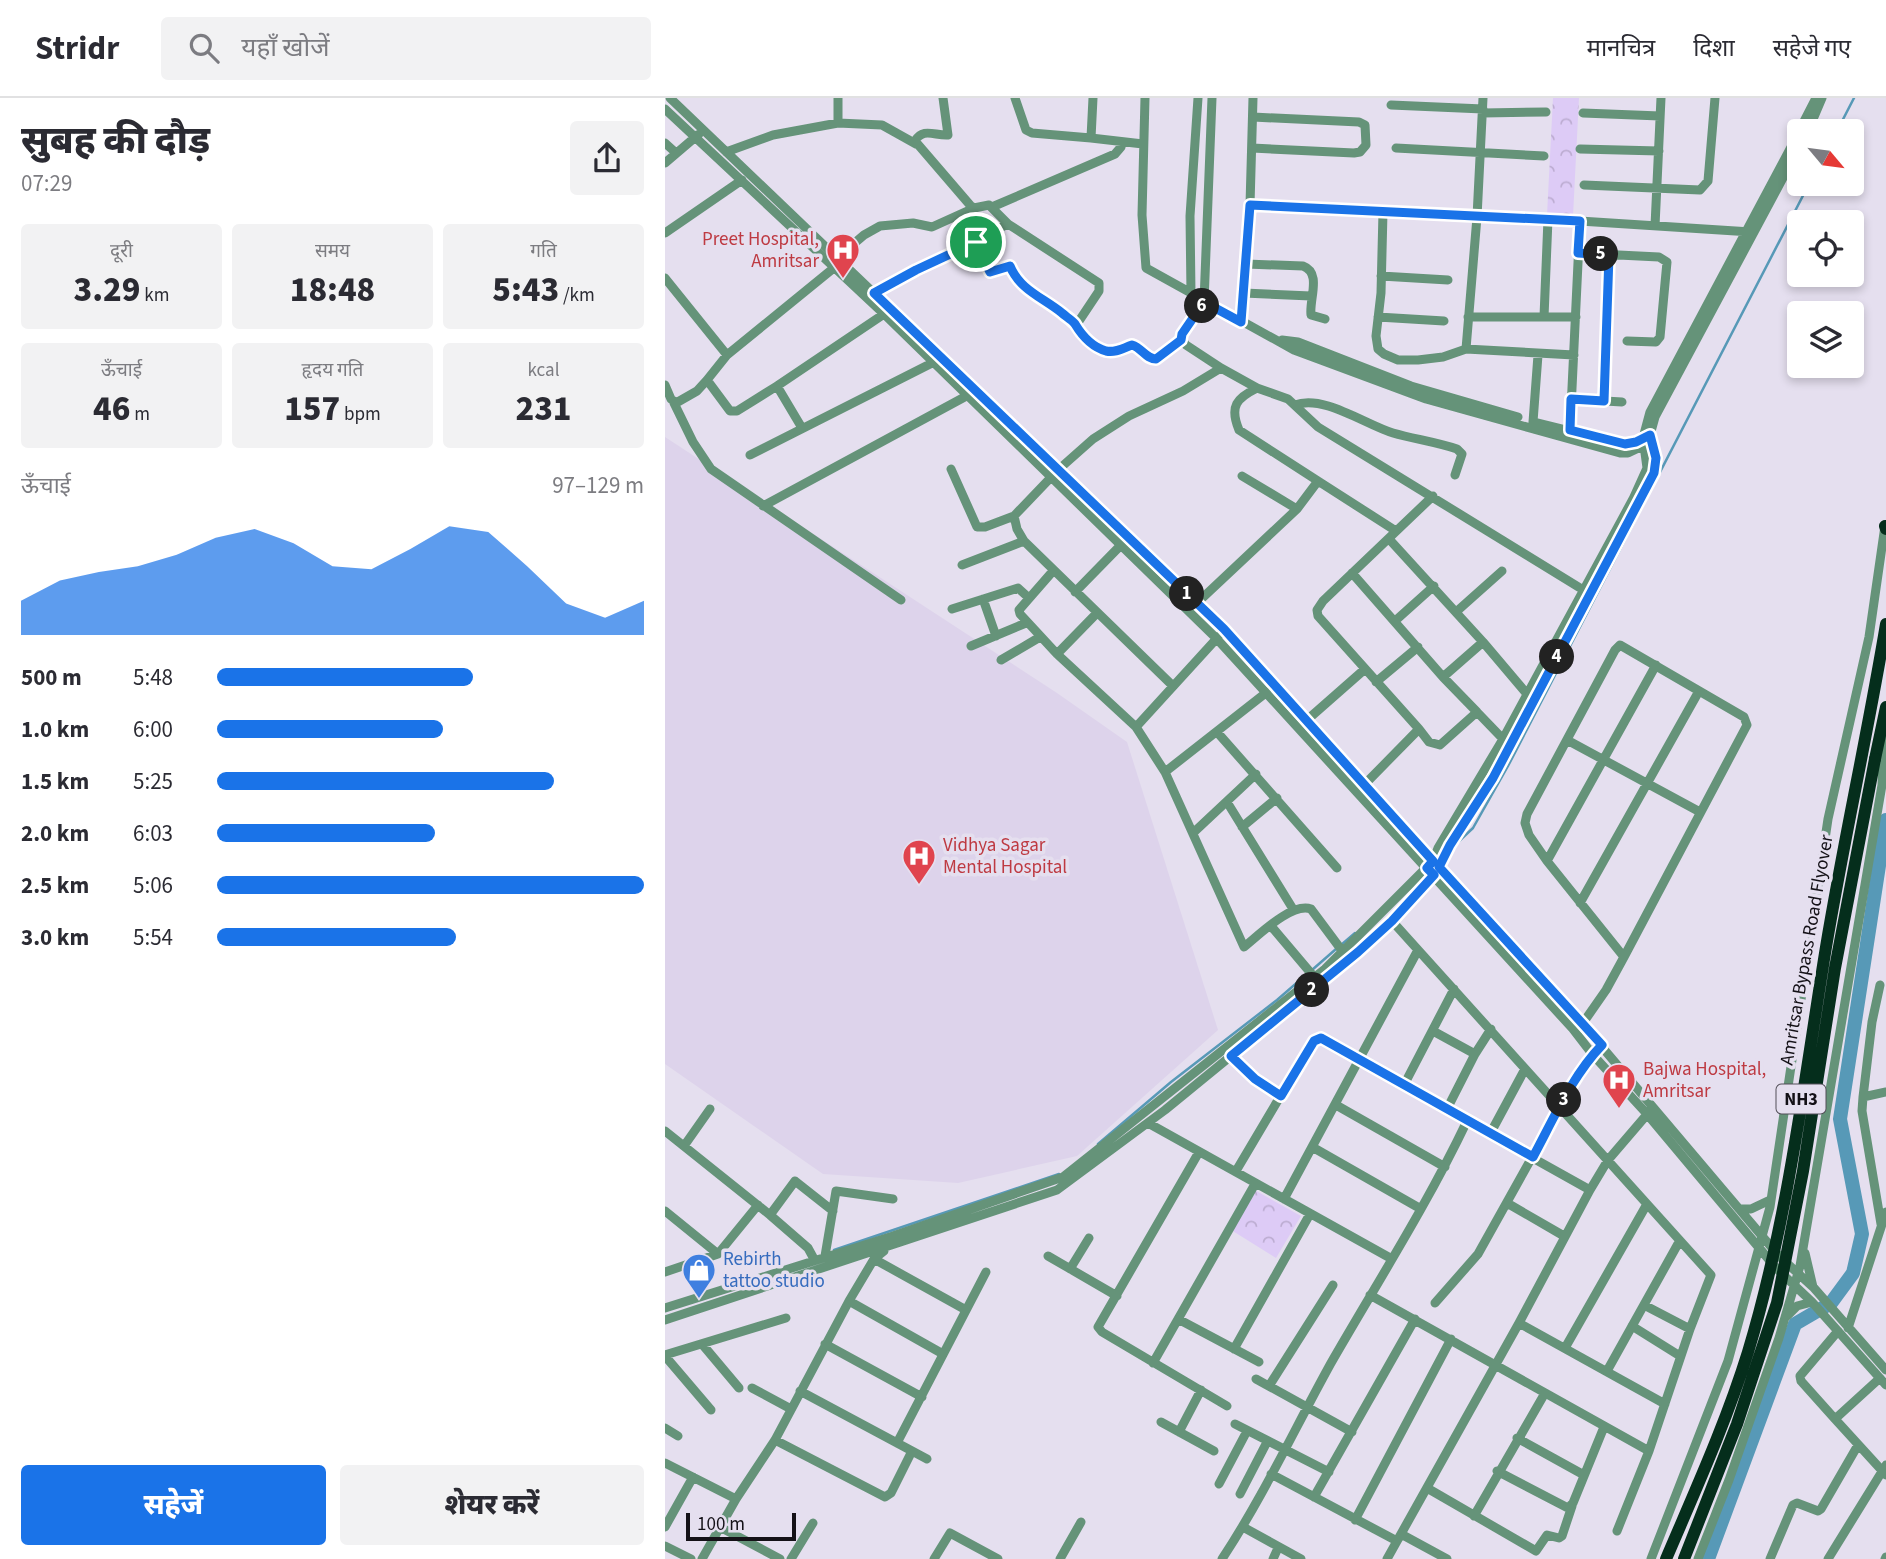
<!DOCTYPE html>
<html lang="hi">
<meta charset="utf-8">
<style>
body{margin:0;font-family:"Source Sans 3","Noto Sans Devanagari",sans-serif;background:#f2f2f3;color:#2b2b33;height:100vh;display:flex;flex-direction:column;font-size:26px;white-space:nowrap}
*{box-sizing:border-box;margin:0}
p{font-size:23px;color:#7c7c81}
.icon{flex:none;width:38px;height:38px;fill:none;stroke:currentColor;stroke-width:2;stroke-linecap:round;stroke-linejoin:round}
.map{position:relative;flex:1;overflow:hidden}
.drawer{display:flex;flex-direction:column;background:#fff;width:665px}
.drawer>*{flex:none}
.needle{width:46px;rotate:119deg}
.buttons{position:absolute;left:1122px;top:21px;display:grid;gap:14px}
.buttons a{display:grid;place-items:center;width:77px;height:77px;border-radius:7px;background:#fff;box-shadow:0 4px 10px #0003;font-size:35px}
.scale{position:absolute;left:21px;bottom:18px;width:110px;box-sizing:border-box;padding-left:7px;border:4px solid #141117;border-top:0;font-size:19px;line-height:24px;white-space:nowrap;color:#141117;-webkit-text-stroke:5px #e5dfef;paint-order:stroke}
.pin{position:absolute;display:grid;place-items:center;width:60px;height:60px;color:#fff;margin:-30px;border:4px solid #fff;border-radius:50%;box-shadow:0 2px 7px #0007}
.km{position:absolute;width:35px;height:35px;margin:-18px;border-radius:50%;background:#222;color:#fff;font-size:19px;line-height:35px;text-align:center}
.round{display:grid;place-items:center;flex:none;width:74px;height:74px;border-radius:7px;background:#f2f2f3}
.headline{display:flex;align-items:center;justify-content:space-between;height:119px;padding:0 21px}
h1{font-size:38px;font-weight:800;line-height:52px}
.figures{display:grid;grid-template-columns:repeat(3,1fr);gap:10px;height:119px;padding:7px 21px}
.figures div{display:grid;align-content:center;border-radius:7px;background:#f2f2f3;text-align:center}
.figures b{font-size:35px;font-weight:800}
.figures small{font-size:19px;font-weight:400}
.figures p{font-size:19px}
.chart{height:196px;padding:14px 21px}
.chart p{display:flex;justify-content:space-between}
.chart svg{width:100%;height:126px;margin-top:7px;fill:#1a73e8;opacity:.7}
.primary-button{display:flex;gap:14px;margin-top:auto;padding:14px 21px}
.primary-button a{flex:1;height:80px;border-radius:7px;background:#1a73e8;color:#fff;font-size:28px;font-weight:800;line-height:80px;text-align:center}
.primary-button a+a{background:#f2f2f3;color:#2b2b33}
ul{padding:0 21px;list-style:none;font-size:23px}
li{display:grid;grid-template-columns:112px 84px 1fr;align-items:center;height:52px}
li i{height:18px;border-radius:9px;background:#1a73e8}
header{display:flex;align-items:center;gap:42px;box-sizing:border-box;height:98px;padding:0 35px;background:#fff;border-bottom:2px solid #e1e1e2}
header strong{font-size:33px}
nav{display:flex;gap:38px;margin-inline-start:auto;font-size:24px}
.search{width:490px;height:63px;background:#f2f2f3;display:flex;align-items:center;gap:18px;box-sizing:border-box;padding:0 24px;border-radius:7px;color:#7c7c81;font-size:26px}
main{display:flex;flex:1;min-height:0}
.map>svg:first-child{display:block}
</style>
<header>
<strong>Stridr</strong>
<div class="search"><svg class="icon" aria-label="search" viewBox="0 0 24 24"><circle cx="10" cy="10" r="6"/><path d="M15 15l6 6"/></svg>यहाँ खोजें</div>
<nav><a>मानचित्र</a><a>दिशा</a><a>सहेजे गए</a></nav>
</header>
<main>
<section class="drawer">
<div class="headline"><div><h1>सुबह की दौड़</h1><p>07:29</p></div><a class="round"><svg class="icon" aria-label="share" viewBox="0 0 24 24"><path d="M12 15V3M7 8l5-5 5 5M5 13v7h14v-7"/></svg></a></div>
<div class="figures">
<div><p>दूरी</p><b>3.29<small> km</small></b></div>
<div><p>समय</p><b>18:48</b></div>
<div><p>गति</p><b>5:43<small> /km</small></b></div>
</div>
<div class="figures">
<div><p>ऊँचाई</p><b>46<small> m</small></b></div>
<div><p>हृदय गति</p><b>157<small> bpm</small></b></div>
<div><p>kcal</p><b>231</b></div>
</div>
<div class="chart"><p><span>ऊँचाई</span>97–129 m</p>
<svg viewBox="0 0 160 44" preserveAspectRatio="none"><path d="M0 44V32L10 25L20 22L30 20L40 16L50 10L60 7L70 12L80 20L90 21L100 14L110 6L120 8L130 20L140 33L150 38L160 32V44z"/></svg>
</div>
<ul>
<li><b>500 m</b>5:48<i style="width:60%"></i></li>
<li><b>1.0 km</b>6:00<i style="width:53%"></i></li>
<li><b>1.5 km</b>5:25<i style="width:79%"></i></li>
<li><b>2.0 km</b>6:03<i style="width:51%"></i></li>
<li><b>2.5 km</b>5:06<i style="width:100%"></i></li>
<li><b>3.0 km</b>5:54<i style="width:56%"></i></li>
</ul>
<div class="primary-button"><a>सहेजें</a><a>शेयर करें</a></div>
</section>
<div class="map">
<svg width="1221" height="1461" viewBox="0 0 1221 1461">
<defs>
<pattern id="park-crowns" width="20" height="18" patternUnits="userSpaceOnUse" patternTransform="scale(1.75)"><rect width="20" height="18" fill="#ddcbf6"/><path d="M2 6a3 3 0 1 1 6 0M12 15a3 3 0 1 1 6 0" fill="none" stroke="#bdadd2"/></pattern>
</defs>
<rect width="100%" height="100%" fill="#e5dfef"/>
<path fill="#ddd3eb" d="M0 339 392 595 462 644 553 932 412 1058 293 1085 158 1076 0 966Z"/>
<path fill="url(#park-crowns)" d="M888 0H914L908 118 882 117Z
M586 1090 636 1118 611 1160 563 1130Z"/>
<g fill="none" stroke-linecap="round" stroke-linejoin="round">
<path stroke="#5799b7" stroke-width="2.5" d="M1172 33 1189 0
M792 745 808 730 843 668 1144 86
M676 847 690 835
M647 872 671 851
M433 1046 506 984 612 902 642 876
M169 1152 394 1076"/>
<path stroke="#5799b7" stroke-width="14" d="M1043 1461 1130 1226 1166 1205 1188 1175 1197 1136 1175 1021 1221 722"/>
<path stroke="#659379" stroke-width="9" d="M5 0 560 531 699 687 893 897 1114 1158 1149 1190 1221 1272
M173 0V25
M278 0 283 37C270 38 258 29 250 43L305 107 309 110 324 107 343 126
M350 0 361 32 367 35 426 40
M428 0 426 40 478 46
M480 0 477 117 481 170 629 252 761 301 955 355H963L982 346
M547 0 539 204 516 240 521 247 556 270
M726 7 818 11
M0 11 219 216 551 540 908 931 928 957 982 1016 1111 1170 1147 1204 1221 1287
M818 15 881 14
M918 15 995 18
M1134 33 1151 0
M1143 33 1157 0
M0 45 10 54
M587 50 689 55 695 54 701 47 700 27 694 24 588 19
M731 50 879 58
M915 51 994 53
M61 54 108 37 173 25 217 27 251 46
M0 65 34 36
M919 87 1035 92 1043 83 1050 0
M585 107 868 120 1086 134
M327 109 450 56 456 49 457 44
M718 114 716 195 711 238 713 251 719 256 733 262H753L778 259 801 251 909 257
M990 128 996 0
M0 135 77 82
M311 144 325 174 345 168C357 196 388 208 411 227
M913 155 994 159 1002 164 995 239 991 244 962 243
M172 160 199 137 215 128 248 125 267 129 309 110
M581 166 638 168C657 175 644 201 646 217L660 221
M716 178 783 182
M0 180 62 257 170 169
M209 195 251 171 343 126 434 185V193L410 229C418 240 436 255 450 253 456 253 462 249 467 247 477 250 481 261 491 261L516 242
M526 195 525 118 533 0
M579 195 646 198
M713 219 779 223
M803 219H911
M879 219 883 121
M576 224 585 107 588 0
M617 242 633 244 746 288 853 319
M801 251 812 119 818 0
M62 257 42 282 65 313H72L112 288
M0 287 6 301 11 305 32 293 42 282
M592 290C572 300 564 308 574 332L653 383
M906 301 957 304
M939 303 944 157
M9 305 28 344 46 371 236 502
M630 307C658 296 701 327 728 335 749 341 771 344 792 351L797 356 790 377
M868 324 873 257
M869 324 954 345H966L981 339
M137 330 112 288 222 214
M905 332 915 123
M85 357 273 262
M286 371 312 429H320L349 418
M577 378 632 411
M98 408 307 295
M724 441 818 544
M297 467 359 443
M388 473 354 512 355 516 392 556 471 629 500 674 579 849C594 837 627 804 646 811L678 854
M687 475 778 579 812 614
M410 494 456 447
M318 501 331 538
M532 505 632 411 653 383 731 433
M287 511 353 490 364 500
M791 514 837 473
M730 523 769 488
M306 548 361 525
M392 556 432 515
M336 562 375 539
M778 579 818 544 862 596
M711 584 753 549
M508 588 359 443 352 431 349 418 393 372 428 341 464 318 518 293 556 270 592 290 623 301 653 329 920 493
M642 622 700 571
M471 629 554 538
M754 631 764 644 775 647 812 614 838 641
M552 634 672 770
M902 642 1035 714
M500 674 602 594
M699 687 754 631 653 518 652 512 658 503 768 398
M562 704 628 811
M577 729 612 700
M528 735 591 676
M882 763 991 567
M915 805 1034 593
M727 823 1046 1177 1025 1231 984 1353 952 1433
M606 828 650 880
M918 925 941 892 959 859 1082 627 1079 619 955 547 950 552 862 716 860 725 864 737 882 763 959 859
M768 933 810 956
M567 958 590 981 616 998
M739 987 789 891
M1198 999 1207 924 1215 887
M671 1007 780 1069
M782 1011 810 956 826 931
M483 1025 727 1161
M0 1033 105 1117 143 1150 149 1161
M825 1036 860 971
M19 1048 45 1011
M649 1050 756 1111
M534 1054 433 1229 437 1234 562 1308
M571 1073 648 943 653 940 925 1092
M619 1101 753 852
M842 1105 899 1138
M1074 1111H1086L1105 1102
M0 1113 53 1156
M105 1117 130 1083 168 1113
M1216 1126 1197 1013 1198 999 1221 994
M1140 1155 1148 1189
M160 1158 171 1093 228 1101
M383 1158 452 1198
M209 1161 301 1212
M405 1171 424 1140
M0 1174 53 1156 93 1107
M705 1197 984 1353
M184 1203 278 1256
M770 1205 813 1156 895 1009 928 957 937 948
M979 1207 1025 1231
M0 1210 228 1138 398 1079 660 871 768 763 773 750 838 641 968 401 982 370 978 340 985 314 1134 34
M1122 1218 1132 1208 1147 1204
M513 1221 594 1264
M0 1222 392 1092 500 1012 693 854 727 823 759 789 774 769 785 747 828 680 984 386 992 366 985 337 990 319 1134 50
M854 1225 1000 1306
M967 1228 1015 1258
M1183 1230 1221 1114
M37 1246 74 1290
M160 1246 257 1299
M900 1250 982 1106
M569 1251 645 1116
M0 1257 121 1220
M0 1258 46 1312
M488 1265 590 1086
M942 1273 1014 1144
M1215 1280 1170 1321 1221 1377
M591 1281 687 1334
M604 1288 668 1187
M87 1290 126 1311
M135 1293 262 1361
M1170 1321 1136 1283 1135 1278 1173 1233
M496 1324 549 1353
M570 1326 664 1374
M0 1330 13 1338
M514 1334 536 1292
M852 1340 919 1377
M110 1342 220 1399 226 1395 247 1353
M232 1345 321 1174
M0 1365 71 1401
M832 1373 903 1410 908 1405 939 1329
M606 1376 732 1443
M554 1386 582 1333
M762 1390 871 1453 882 1437 894 1440 897 1438 907 1408
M575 1396 602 1344
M649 1399 750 1221
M809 1418 880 1295
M690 1422 786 1241
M0 1429 28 1379
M55 1429 115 1461
M578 1429 636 1461
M736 1436 782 1461
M0 1448 26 1461
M37 1461 71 1401 110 1342 184 1203 209 1161 219 1153
M126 1461 148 1425
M269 1461 285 1435 333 1461
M395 1461 416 1424
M557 1461C598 1399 630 1330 666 1265 712 1185 762 1107 802 1023
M608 1461 613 1450
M722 1461 854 1225 925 1092 943 1062 985 1013
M986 1461 1063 1263 1105 1109 1163 721 1204 539 1220 428
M1033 1461 1064 1382 1114 1240 1135 1168 1217 687 1219 634
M1105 1461 1128 1407 1132 1405 1153 1413 1156 1411 1193 1347
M1163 1461 1221 1367
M1220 1461 1221 1459"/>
<path stroke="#052e1c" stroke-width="12" d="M1220 428 1221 431
M1210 661 1221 609"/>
<path stroke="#052e1c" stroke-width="12" d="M1001 1461C1030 1393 1061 1325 1083 1254 1123 1122 1139 984 1161 849 1179 741 1203 634 1221 526
M1019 1461 1072 1326 1112 1205 1138 1073 1170 870 1210 661"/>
</g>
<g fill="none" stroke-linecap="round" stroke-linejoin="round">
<defs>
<path id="route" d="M585 107 915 123 913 155 944 157 939 303 906 301 905 332 960 346 971 344 985 337 991 360 989 375 828 680 785 747 774 769 937 947C907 978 888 1022 868 1059L656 940 649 943 616 998 590 981 566 958 693 854 727 823 769 777 762 770 768 763 559 531 209 195 251 172 311 144 325 174 345 168C355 192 377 199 397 215 400 218 407 222 410 226 416 236 427 249 441 253 451 255 458 250 467 247 477 250 481 261 491 261L516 242 517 236 539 204 576 224Z"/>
</defs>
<use href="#route" stroke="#fff" stroke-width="14"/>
<use href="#route" stroke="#1a73e8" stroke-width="9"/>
</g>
<defs>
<symbol id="hospital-pin" viewBox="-11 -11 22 30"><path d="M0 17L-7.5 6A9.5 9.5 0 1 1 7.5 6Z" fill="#e0444e" stroke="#e5dfef"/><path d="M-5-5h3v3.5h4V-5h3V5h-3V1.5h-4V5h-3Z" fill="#fff"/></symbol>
<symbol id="shop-pin" viewBox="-11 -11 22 30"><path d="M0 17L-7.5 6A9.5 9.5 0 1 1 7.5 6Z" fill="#3f7fe0" stroke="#e5dfef"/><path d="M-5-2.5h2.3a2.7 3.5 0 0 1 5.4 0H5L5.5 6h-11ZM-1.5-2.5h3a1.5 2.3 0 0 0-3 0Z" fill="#fff"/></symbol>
</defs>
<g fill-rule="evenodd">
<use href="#hospital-pin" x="159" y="133" width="38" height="52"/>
<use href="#hospital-pin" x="235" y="739" width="38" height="52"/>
<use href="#hospital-pin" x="935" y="963" width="38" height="52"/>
<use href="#shop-pin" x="15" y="1153" width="38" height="52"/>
</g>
<g text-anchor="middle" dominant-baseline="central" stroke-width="7" stroke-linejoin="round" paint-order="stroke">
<rect fill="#e5dfef" stroke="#534f58" stroke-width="2" x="1111.5" y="986.5" width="49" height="29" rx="5"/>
<g font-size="18" font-weight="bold" fill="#141117">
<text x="1136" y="1001">NH3</text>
</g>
<g font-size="19" fill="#be3a42" stroke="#e5dfef" text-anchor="start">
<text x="154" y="141" text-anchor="end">Preet Hospital,<tspan x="154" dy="22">Amritsar</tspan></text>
<text x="278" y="747">Vidhya Sagar<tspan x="278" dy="22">Mental Hospital</tspan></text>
<text x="978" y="971">Bajwa Hospital,<tspan x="978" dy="22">Amritsar</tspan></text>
</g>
<g font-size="19" fill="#141117" stroke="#e5dfef">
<text transform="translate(1142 852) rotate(-80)">Amritsar Bypass Road Flyover</text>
</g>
<g font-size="19" fill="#366cbe" stroke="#e5dfef" text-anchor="start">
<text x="58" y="1161">Rebirth<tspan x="58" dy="22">tattoo studio</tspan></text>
</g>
</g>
</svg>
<div class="buttons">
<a><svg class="needle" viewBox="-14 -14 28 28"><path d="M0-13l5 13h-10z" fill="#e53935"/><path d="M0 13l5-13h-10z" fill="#7c7c81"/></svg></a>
<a><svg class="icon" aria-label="locate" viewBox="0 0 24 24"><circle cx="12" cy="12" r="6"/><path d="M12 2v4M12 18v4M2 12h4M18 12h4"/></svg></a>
<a><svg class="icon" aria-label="layers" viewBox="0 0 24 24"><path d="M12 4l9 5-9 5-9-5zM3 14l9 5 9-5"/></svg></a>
</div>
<div class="scale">100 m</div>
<div class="pin" style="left:311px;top:144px;background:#1e9e55"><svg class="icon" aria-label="arrive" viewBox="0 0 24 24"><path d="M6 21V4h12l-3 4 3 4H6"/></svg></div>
<b class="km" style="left:522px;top:496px">1</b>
<b class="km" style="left:647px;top:892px">2</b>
<b class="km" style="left:899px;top:1002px">3</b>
<b class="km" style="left:892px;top:559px">4</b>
<b class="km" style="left:936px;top:156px">5</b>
<b class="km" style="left:537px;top:208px">6</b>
</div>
</main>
